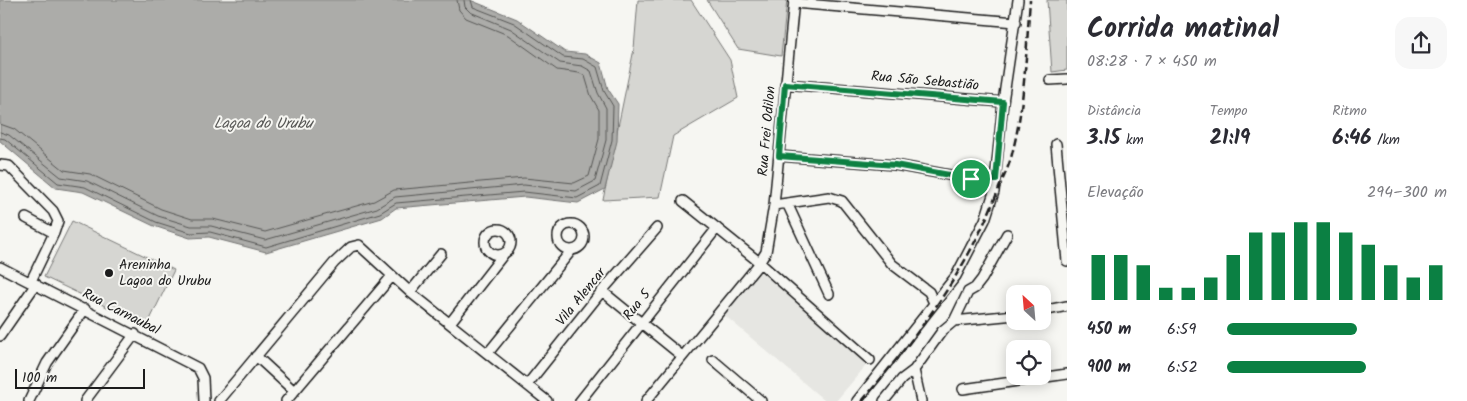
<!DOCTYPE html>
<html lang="pt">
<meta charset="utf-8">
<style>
body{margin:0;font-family:Kalam,sans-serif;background:#f7f7f7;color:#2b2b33;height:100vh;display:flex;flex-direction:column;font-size:19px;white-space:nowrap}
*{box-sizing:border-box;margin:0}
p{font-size:16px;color:#7c7c81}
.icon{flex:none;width:28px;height:28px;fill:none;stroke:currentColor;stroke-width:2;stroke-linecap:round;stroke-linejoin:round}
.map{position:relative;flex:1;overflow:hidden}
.panel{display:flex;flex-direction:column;background:#fff;width:400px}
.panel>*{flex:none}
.needle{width:32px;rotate:334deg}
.buttons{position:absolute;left:1006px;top:285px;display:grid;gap:10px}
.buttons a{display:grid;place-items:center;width:45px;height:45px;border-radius:10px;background:#fff;box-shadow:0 2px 12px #0003;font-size:25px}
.scale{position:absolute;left:15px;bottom:12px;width:130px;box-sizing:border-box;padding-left:5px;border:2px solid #1c1c1c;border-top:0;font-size:14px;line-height:18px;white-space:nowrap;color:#1c1c1c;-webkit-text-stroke:4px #f6f6f2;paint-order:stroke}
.pin{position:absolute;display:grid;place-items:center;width:42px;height:42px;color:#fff;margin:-21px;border:2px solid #fff;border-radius:50%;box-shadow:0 1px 5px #0007}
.round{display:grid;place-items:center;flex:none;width:52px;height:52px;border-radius:15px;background:#f7f7f7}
.overview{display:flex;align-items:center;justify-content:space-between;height:85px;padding:0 20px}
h1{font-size:28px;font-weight:700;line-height:38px}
.figures{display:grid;grid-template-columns:repeat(3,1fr);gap:8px;height:85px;padding:5px 20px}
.figures div{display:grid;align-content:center}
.figures b{font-size:21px;font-weight:700}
.figures small{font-size:14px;font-weight:400}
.figures p{font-size:14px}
.chart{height:140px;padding:10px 20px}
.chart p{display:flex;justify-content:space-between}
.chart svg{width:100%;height:90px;margin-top:5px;stroke:#0b8043;stroke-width:6}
ul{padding:0 20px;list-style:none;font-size:16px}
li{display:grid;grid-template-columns:80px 60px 1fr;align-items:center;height:38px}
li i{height:12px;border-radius:6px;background:#0b8043}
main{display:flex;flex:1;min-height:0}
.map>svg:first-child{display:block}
</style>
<main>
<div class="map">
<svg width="1067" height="401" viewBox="0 0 1067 401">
<rect width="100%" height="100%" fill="#f6f6f2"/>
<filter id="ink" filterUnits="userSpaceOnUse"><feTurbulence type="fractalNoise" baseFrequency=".02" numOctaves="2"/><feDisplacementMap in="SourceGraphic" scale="10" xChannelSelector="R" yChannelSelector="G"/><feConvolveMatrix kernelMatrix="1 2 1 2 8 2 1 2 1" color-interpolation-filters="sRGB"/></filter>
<g filter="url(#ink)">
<path fill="#e6e6e2" d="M757 273H762L869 362 836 401H825L722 313Z"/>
<path fill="#d6d6d2" stroke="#797977" d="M638 0H691L730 60 738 98 673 136 660 197 603 200 634 49Z
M707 0H787L781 56 738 49Z
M1047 0H1067V70L1052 72Z
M72 221 174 270 147 326 44 277Z"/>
<path fill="#acaca9" stroke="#727271" d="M0 0H470L517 19 565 52 585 54 601 63 608 89 618 104 617 141 605 189 578 203 525 197 396 208 382 218 266 252 209 237 190 238 154 226 83 192 56 188 0 141Z"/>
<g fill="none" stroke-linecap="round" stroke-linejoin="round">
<path stroke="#565654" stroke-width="1" d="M0 124 14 129 64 170 90 174 161 209 192 219H213L265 232 374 201 394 190 524 178 574 183 589 176 599 139V110L591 96 585 76 579 73 557 70 508 35 466 18 459 10 457 0
M0 132 9 135 61 177 87 181 158 216 191 226H211L265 240 377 208 395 197 524 185 576 191 595 181 606 140V108L598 93 591 71 582 66 560 63 511 29 470 12 465 7 464 0
M0 138 5 139 58 183 85 187 156 222 191 233 210 232 266 247 380 213 396 203 524 192 577 198 600 186 612 140 613 106 604 91 597 67 583 59 563 57 514 23 473 7 471 0"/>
<defs>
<path id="minor" d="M794 3 1016 22
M1050 80 1067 79
M785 84 1003 102
M1056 144 1067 261
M779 156 895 165 971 179 996 180
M0 165 9 166 53 211 58 221 54 233 31 281
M683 201 759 262 870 360
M787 203 829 294
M774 205 829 197 842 201 892 264 929 292 934 303
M26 218 54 233
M558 237a13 13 0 1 1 26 0a13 13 0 1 1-26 0Z
M485 242a13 13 0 1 1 26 0a13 13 0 1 1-26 0Z
M0 267 198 368 203 378 204 401
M602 291 682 356
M410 292 441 254
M1042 311 1067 306
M954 321 1015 315
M450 323 503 255
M0 336 36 284
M488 353 571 251
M256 356 294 391
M713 360 761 401
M914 370 921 401
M527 385 602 291 657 228
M963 389 1067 374
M29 401 47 363 85 309
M85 401 135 334
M219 401 334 263 351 247 359 245 410 292 547 401
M286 401 392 276
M580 401 717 228
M646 401 758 265 766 252 774 205 794 0
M857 401 956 276 985 220 994 192 1003 102 1018 0
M884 401 902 379 914 370 942 331 954 321 968 292 975 288 982 279 1007 234"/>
</defs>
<use href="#minor" stroke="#1c1c1c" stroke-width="12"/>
<use href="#minor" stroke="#f6f6f2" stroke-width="9"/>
<path stroke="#1c1c1c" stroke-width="2.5" stroke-dasharray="8 4" stroke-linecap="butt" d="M862 401C917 336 966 273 997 193 1002 180 1009 167 1012 154 1025 104 1026 51 1030 0"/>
</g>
</g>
<g fill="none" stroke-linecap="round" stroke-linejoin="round" filter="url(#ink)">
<defs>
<path id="route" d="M785 84 1003 102 996 180 971 179 895 165 779 156Z"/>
</defs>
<use href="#route" stroke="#fff" stroke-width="10"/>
<use href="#route" stroke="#0b8043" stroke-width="6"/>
</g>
<circle fill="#1c1c1c" stroke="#f6f6f2" stroke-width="2" cx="109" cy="273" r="5"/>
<g text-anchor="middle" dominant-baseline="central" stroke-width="4" stroke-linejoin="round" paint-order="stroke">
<g font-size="14" fill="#1c1c1c" stroke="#f6f6f2">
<text transform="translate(925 81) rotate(5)">Rua São Sebastião</text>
<text transform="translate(767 131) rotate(-85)">Rua Frei Odilon</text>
<text transform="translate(581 297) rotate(-51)">Vila Alencar</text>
<text transform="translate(637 305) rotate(-51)">Rua 5</text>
<text transform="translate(121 312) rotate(27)">Rua Carnaubal</text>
</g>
<g font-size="14" fill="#1c1c1c" stroke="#f6f6f2" text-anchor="start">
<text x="119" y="265">Areninha<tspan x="119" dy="16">Lagoa do Urubu</tspan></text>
</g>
<g font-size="15" font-style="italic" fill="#565654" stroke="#f6f6f2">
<text x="263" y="124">Lagoa do Urubu</text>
</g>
</g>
</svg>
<div class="buttons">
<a><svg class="needle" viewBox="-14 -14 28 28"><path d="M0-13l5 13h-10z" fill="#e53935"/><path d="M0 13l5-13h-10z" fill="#7c7c81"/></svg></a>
<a><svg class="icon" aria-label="locate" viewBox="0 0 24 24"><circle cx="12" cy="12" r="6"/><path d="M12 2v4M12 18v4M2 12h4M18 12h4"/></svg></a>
</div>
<div class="scale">100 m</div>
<div class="pin" style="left:971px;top:179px;background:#1e9e55"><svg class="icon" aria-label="arrive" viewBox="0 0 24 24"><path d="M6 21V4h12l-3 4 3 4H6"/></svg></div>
</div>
<section class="panel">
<div class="overview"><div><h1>Corrida matinal</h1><p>08:28 · 7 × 450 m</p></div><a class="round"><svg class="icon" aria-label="share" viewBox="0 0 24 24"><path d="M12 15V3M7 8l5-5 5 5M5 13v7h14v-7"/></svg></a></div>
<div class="figures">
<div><p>Distância</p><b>3.15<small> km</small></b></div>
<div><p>Tempo</p><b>21:19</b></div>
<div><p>Ritmo</p><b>6:46<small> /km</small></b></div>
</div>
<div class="chart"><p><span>Elevação</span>294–300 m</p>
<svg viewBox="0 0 160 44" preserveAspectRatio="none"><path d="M5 44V22M15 44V22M25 44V27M35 44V38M45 44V38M55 44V33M65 44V22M75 44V11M85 44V11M95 44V6M105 44V6M115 44V11M125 44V17M135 44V27M145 44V33M155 44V27"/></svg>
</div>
<ul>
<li><b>450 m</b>6:59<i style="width:59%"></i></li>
<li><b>900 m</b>6:52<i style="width:63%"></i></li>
</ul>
</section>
</main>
